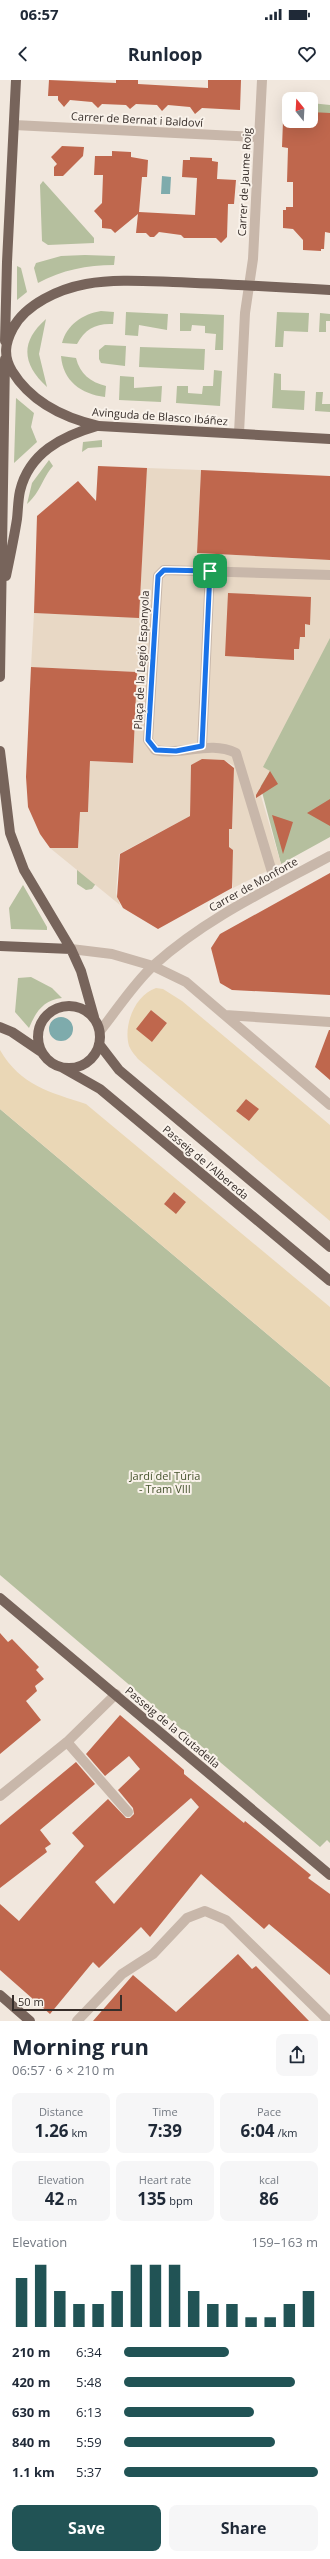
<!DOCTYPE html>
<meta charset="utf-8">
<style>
body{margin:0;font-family:"Open Sans",sans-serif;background:#f6f6f7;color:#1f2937;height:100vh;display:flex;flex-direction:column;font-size:15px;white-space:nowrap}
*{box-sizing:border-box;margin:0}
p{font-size:13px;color:#747a83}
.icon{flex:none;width:22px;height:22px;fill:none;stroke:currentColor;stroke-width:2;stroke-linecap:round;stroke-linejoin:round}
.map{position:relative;height:1941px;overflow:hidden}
.panel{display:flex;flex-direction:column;background:#fff;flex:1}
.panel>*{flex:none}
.needle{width:26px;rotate:342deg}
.tools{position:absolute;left:282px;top:12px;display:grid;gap:8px}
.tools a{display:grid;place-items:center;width:36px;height:36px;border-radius:8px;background:#fff;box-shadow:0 4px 16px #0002;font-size:20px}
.scale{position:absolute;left:12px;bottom:10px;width:110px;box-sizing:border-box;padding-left:4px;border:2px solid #362d29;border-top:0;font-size:11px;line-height:14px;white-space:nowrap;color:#362d29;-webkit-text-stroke:3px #f9f2ea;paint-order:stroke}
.pin{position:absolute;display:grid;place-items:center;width:34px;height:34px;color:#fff;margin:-17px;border-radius:8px;box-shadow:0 2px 6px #0006}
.round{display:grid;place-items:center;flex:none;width:42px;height:42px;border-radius:8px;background:#f6f6f7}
.summary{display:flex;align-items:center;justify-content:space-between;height:68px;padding:0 12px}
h1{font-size:22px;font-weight:700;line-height:30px}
.figures{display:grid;grid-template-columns:repeat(3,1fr);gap:6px;height:68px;padding:4px 12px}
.figures div{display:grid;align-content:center;border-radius:8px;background:#f6f6f7;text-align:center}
.figures b{font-size:17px;font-weight:700}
.figures small{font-size:11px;font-weight:400}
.figures p{font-size:11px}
.chart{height:112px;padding:8px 12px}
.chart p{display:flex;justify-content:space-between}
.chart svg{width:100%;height:72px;margin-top:4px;stroke:#215355;stroke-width:6}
.cta{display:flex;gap:8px;margin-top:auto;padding:8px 12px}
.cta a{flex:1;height:46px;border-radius:8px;background:#215355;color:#fff;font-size:16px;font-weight:700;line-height:46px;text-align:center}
.cta a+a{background:#f6f6f7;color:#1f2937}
ul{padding:0 12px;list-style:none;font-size:13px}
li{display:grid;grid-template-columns:64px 48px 1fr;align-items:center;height:30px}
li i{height:10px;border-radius:5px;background:#215355}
.status{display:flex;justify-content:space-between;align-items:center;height:28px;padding:0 20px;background:#fff;direction:ltr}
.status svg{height:11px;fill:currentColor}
header{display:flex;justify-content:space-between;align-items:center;height:52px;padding:0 12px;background:#fff;font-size:18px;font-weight:700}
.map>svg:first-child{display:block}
</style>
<div class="status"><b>06:57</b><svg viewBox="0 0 49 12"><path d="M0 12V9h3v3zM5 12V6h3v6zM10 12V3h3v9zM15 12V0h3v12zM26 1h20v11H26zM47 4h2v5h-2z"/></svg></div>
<header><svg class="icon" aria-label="back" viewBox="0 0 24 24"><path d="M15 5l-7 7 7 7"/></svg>Runloop<svg class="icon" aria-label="heart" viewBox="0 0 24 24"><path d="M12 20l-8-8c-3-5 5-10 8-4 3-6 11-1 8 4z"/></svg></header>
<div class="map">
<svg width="330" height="1941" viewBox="0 0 330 1941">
<rect width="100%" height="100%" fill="#f1e7dd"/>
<path fill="#b5bf9e" d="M311 23 330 25V34L311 32Z
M43 101 94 158V163L48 165 42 161 40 105Z
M85 175 115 176 114 185C87 185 62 190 38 203L34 188 36 183 61 176Z
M17 186 21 188 27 212 17 220Z
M101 231 114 232 113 244C96 243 85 249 77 264L62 263C67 245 82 234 101 231Z
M126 232 168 234 167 250 139 245 138 256 125 255Z
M277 232 309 233 308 252 284 251 283 267H275Z
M180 233 224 235 223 270H215L216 254 205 253V246L192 245 191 251H180Z
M320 233 330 234V241H326V252H319Z
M46 239 39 274 47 307C22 284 20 262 46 239Z
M105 265 126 266 125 286 101 283 99 279V270Z
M140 267 205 269 204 290 139 287Z
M61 276 76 278C80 294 90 302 106 306L105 317C81 314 63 301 61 276Z
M214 290 222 291 220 326 176 323 177 306H188V313L202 314 203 306H213Z
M274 293 281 294V310L305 311 304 330 272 328Z
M120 296 134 297V308L162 306 161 322 119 320Z
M316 312H323L322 324H330V332L315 331Z
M16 318 34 333 31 347 37 362 14 383Z
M102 360V367L88 368 82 372 83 362Z
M49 380 53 386C41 400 42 410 27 424L32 403Z
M330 557V757L281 784 248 659Z
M77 778 97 802 92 809 86 810 77 804Z
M23 805 47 847V850L11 849 9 828Z
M31 897 52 908 62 918C44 920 36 931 29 948L15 932 18 898Z
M0 1029 330 1307V1763L327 1760 320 1767 0 1495Z"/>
<path fill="#ead7b6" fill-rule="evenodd" d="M156 908 163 909 182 921 330 1045V1141L138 979C135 975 131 971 129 966 123 945 135 915 156 908ZM151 930 167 943 152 962ZM246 1019 258 1029 249 1041 236 1031Z
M0 970C21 1006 50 1012 86 1024L330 1227V1307L0 1029ZM174 1112 186 1122 164 1124Z"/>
<path fill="#e8d8c5" d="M147 388 201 390 197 473 330 480V558L263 687 270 691 259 709 281 784 233 808 229 768V749H232L234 686 224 680 191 685 190 736 119 774 116 813 120 825 50 768H78L80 732H88L90 681 133 683 137 592 31 587 34 533 139 537Z"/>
<path fill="#7eabac" d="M162 96 171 97 170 114H161Z
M49 949a12 12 0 1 1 24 0a12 12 0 1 1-24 0Z"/>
<path fill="#bf674d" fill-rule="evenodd" d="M49 0 116 3V0H138V4L208 8V0H241L240 30 202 28 195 34 190 27 168 25 162 31 157 25 136 24 130 29 126 25 102 24 98 28 92 22 70 20 64 27 58 20V16H48Z
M311 32 330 33V153L325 152 324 169H321V171L303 170V160L293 149 283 148V130H286V127H293V102H287L288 68 282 67 283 41H311Z
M62 66 84 67 83 76 63 96H54V87L57 84 51 77Z
M112 71 131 72V77L148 80 147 97H142L139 132 195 135 197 98 182 97 183 80H190V77L212 78V81L218 82 217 99 236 100 234 124H228L227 157 221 163 216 158H184L181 155 159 152 154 157H150L146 153H136L138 134 115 153 111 149 102 148V140L94 131 102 123 103 95H94L95 76H112Z
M98 386 147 388 139 538 34 533 37 436 78 401 96 421Z
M201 390 330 396V480L197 473Z
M228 513 311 517 310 545 305 544V557H300L299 569H294V580L225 576Z
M31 587 137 592 133 683 90 681 88 732H80L78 768H50L40 754 28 727 26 697Z
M202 679 224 680 234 688 232 749H229V767L233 770 232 808 158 849 123 828 117 817 120 774 190 736 191 685Z
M270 691 278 704 256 718V715Z
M330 719V746L307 733Z
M272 735 293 742 283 774Z
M330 793V915L232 910 220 903 211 868 220 854Z
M151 930 167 943 152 962 136 949Z
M329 950H330V1000L315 987Z
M246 1019 259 1029 249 1041 236 1031Z
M174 1112 186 1122 176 1134 164 1124Z
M0 1553 8 1562 12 1559 39 1587 36 1590 44 1599 35 1606 37 1611 26 1621 41 1640 0 1674Z
M120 1635 184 1690V1694L244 1743 245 1741 311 1795 308 1798 330 1814V1895L269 1844 264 1849 201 1794 150 1857 141 1847 99 1888 93 1882 50 1934 0 1890V1824L19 1841 84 1766 72 1753 108 1719 126 1738H130L134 1734 133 1728 118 1710 140 1689 129 1676 105 1696 86 1674ZM191 1718 199 1727 114 1824 95 1802Z
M76 1682 95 1704 40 1750 51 1764 45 1768 47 1772 0 1808V1745Z
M238 1874 252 1889 256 1886 309 1941H93L133 1895 176 1932Z"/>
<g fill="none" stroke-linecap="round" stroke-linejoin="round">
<path stroke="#c8b7aa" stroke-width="10" d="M14 45 258 57
M239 353 245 233 253 179 262 0
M202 666 210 491
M276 805 236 673C209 660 183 676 155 670L148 660 158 496 164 490 330 495
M71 869 112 874 153 886 186 902 330 1025
M225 935 330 942
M100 951C117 930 134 903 154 885 206 838 269 809 330 776
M67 1662 128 1732
M0 1716 67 1662 116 1614
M77 1941 122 1894 153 1874 187 1838 205 1831 226 1840 329 1941"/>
<path stroke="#77645b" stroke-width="10" d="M330 210C278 207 225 204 173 202 144 201 114 199 86 204 59 209 26 224 13 248 5 263 3 276 12 291 31 322 64 338 99 346L330 359
M5 261 7 182 16 0
M6 496C10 477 14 458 17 439 18 430 18 420 20 411 29 373 62 356 97 346
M0 597 5 279
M0 671 10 753 24 790 71 869 81 891 94 937
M0 866 71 869
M38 957a31 31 0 1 1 62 0a31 31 0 1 1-62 0Z
M0 947 12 952 40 971
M99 964 119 990 330 1167
M63 988 100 1009 330 1201
M0 1518 330 1795
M0 1915 30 1941"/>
</g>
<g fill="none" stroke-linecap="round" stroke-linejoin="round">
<defs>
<path id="route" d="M164 490 210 491 202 666 176 671 156 670 148 660 158 496Z"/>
</defs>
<use href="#route" stroke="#fff" stroke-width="8"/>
<use href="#route" stroke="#1a73e8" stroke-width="5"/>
</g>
<g text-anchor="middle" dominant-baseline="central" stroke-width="4" stroke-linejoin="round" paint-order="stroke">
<g font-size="11" fill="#362d29" stroke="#f9f2ea">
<text transform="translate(137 39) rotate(3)">Carrer de Bernat i Baldoví</text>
<text transform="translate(244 102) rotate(-87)">Carrer de Jaume Roig</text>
<text transform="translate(160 336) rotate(4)">Avinguda de Blasco Ibáñez</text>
<text transform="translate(141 580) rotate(-87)">Plaça de la Legió Espanyola</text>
<text transform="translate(253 804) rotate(-29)">Carrer de Monforte</text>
<text transform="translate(206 1082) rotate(40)">Passeig de l'Albereda</text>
<text transform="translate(173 1647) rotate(40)">Passeig de la Ciutadella</text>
</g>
<g font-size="11" fill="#46532e" stroke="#f9f2ea">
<text x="165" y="1395">Jardí del Túria<tspan x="165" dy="13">- Tram VIII</tspan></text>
</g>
</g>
</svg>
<div class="tools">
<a><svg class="needle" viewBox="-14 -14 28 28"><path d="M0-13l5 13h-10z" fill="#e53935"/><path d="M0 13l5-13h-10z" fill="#747a83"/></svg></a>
</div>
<div class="scale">50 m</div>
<div class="pin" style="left:210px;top:491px;background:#1e9e55"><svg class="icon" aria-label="arrive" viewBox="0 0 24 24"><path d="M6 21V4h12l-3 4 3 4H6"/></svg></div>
</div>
<section class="panel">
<div class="summary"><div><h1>Morning run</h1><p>06:57 · 6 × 210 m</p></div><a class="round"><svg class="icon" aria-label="share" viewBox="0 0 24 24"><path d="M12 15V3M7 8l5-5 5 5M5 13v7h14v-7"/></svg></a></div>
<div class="figures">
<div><p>Distance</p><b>1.26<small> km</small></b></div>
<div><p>Time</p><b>7:39</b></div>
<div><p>Pace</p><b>6:04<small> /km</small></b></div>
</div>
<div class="figures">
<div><p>Elevation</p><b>42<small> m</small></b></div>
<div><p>Heart rate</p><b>135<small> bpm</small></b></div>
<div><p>kcal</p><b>86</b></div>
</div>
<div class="chart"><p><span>Elevation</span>159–163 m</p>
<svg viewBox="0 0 160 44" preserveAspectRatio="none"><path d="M5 44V14M15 44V6M25 44V22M35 44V30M45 44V30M55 44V22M65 44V6M75 44V6M85 44V6M95 44V22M105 44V30M115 44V30M125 44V38M135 44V38M145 44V30M155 44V22"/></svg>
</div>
<ul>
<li><b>210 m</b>6:34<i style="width:54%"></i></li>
<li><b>420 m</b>5:48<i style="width:88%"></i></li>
<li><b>630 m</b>6:13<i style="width:67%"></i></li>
<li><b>840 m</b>5:59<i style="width:78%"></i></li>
<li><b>1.1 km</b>5:37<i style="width:100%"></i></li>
</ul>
<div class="cta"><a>Save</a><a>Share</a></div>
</section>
